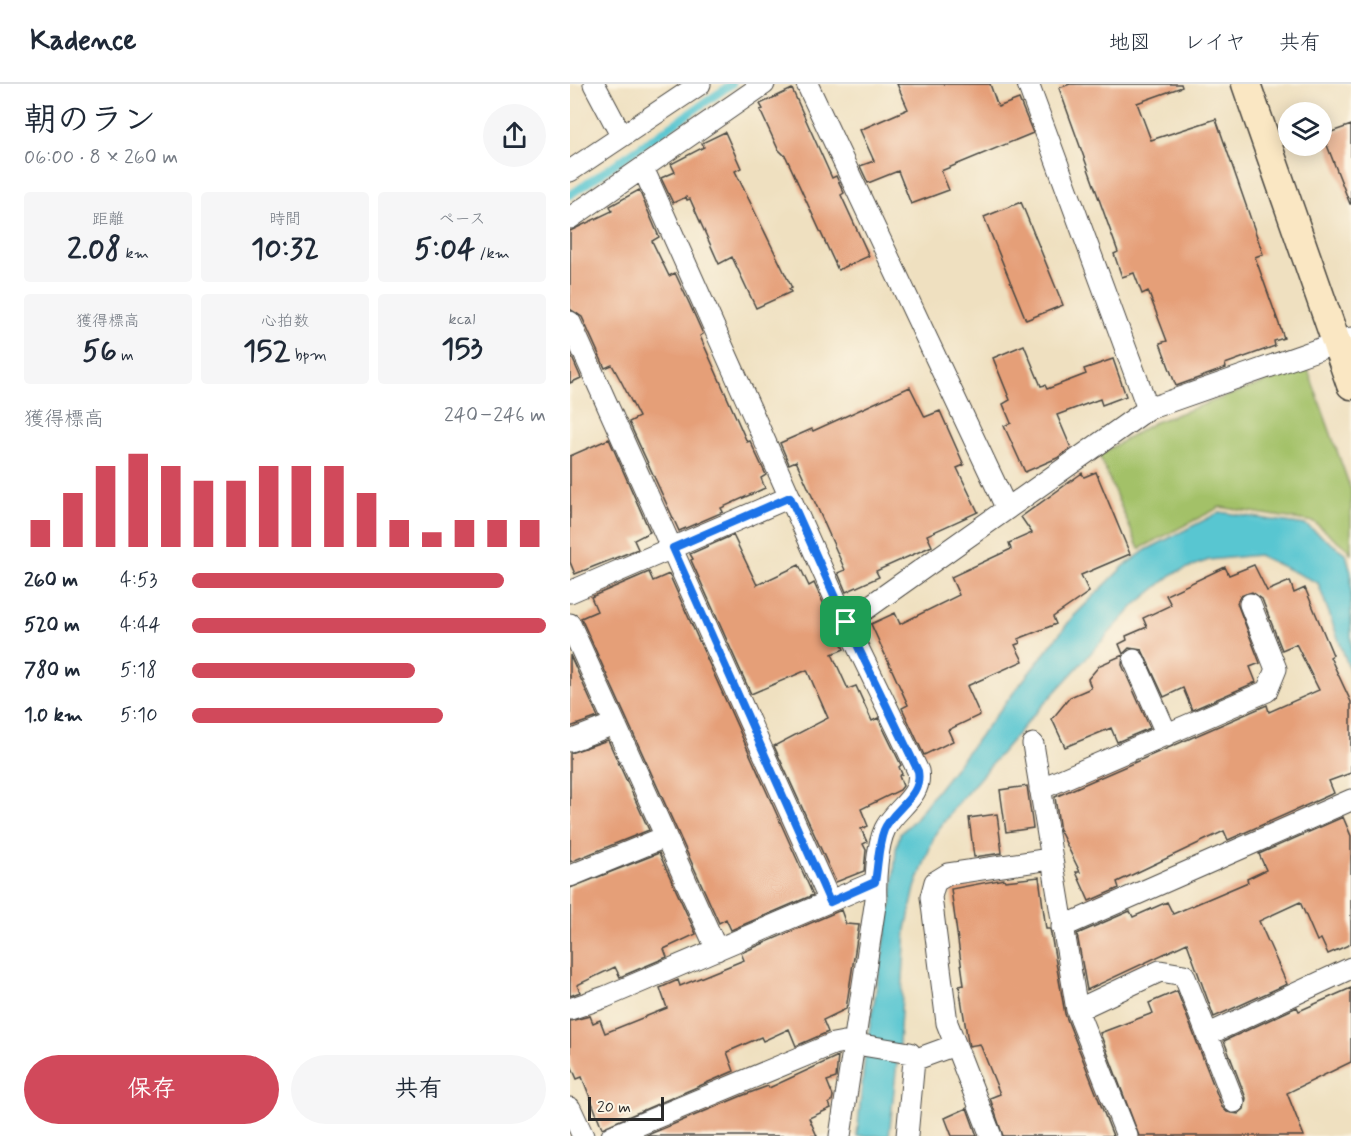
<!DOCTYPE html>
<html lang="ja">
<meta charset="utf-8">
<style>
body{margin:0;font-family:Mynerve,"Klee One",sans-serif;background:#f6f6f7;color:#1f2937;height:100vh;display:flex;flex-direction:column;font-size:22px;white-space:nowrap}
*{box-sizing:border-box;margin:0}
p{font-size:20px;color:#747a83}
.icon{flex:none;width:33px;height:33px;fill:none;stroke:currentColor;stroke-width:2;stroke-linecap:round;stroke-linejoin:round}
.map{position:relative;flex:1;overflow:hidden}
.drawer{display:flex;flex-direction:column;background:#fff;width:570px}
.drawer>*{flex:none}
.fabs{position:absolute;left:708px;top:18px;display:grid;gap:12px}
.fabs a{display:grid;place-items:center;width:54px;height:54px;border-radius:50%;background:#fff;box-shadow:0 3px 15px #0003;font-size:30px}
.scale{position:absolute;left:18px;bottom:15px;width:76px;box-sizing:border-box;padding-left:6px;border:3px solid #2b2b2b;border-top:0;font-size:16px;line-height:21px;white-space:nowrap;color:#2b2b2b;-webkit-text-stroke:4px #fcf5e5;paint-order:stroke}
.pin{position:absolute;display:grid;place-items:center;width:51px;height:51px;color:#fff;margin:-26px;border-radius:12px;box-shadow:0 3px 9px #0006}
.round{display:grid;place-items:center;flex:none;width:63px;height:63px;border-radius:32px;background:#f6f6f7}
.head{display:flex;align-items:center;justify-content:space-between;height:102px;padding:0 24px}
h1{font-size:33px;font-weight:800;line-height:45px}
.figures{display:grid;grid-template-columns:repeat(3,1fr);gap:9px;height:102px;padding:6px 24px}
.figures div{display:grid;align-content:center;border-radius:6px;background:#f6f6f7;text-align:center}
.figures b{font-size:30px;font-weight:800}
.figures small{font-size:16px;font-weight:400}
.figures p{font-size:16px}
.chart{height:168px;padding:12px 24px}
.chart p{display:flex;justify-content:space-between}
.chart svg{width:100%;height:108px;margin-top:6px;stroke:#d1495b;stroke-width:6}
.action{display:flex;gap:12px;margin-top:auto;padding:12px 24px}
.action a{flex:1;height:69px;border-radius:36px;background:#d1495b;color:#fff;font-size:24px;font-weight:800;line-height:69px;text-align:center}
.action a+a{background:#f6f6f7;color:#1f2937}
ul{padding:0 24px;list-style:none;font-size:20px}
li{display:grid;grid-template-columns:96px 72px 1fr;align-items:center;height:45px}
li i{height:15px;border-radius:8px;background:#d1495b}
header{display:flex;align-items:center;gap:36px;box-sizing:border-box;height:84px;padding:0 30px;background:#fff;border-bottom:2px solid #e0e1e3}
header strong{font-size:28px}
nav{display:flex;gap:33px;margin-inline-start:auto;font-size:21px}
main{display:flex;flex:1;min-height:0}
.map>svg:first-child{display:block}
</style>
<header>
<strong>Kadence</strong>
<nav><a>地図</a><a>レイヤ</a><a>共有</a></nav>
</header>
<main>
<section class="drawer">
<div class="head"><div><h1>朝のラン</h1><p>06:00 · 8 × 260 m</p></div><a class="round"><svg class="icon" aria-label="share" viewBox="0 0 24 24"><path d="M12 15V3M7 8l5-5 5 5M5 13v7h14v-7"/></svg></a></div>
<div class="figures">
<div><p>距離</p><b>2.08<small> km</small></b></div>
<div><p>時間</p><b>10:32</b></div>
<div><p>ペース</p><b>5:04<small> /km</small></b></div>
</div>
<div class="figures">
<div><p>獲得標高</p><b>56<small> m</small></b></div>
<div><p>心拍数</p><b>152<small> bpm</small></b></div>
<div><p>kcal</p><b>153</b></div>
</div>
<div class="chart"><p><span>獲得標高</span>240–246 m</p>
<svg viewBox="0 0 160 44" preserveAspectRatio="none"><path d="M5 44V33M15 44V22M25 44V11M35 44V6M45 44V11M55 44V17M65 44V17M75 44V11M85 44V11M95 44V11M105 44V22M115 44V33M125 44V38M135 44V33M145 44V33M155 44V33"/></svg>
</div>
<ul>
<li><b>260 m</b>4:53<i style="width:88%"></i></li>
<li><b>520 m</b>4:44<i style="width:100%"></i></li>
<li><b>780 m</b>5:18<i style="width:63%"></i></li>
<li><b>1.0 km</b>5:10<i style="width:71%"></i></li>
</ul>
<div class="action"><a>保存</a><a>共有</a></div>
</section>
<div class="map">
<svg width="781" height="1052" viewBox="0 0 781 1052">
<rect width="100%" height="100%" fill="#fcf5e5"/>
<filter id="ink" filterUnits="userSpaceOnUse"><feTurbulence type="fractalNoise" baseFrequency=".0167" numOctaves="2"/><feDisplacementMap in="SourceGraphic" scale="12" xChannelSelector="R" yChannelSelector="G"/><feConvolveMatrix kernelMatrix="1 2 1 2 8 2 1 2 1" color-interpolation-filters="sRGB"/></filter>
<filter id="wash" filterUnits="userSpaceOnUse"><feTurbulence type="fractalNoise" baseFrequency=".008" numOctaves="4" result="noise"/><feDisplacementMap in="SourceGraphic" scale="24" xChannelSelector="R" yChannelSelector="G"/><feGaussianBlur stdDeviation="1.35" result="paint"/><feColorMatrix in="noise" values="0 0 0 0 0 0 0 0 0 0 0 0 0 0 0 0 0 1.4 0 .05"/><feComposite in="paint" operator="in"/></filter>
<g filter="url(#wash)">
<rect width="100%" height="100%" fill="#efe0c0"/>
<path fill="#a3c168" stroke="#67764a" stroke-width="1.5" d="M737 283 781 406V471L779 466 744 438 650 423 569 465 529 371 583 339Z"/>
<path fill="#59c6d1" stroke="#42787e" stroke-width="1.5" d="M650 428 736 441 776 470 781 488V590L748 499 688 471 639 476 604 489 565 521 460 635 384 724 365 750 345 804 336 845 329 960 319 1052H287L295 970 322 815 326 765 330 750 344 736 502 534 554 482 576 466Z"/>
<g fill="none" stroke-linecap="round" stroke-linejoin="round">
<path stroke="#59c6d1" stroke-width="8" d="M0 111 162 0"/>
</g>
<g id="blocks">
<path fill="#e59f78" d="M327 0H420L428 23 449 15 463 49 371 87 379 106 341 120 328 87 298 99 290 82 304 77 290 46 338 25Z
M500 0H611L612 3 567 19 581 56 646 35 693 170 685 173 714 254 704 257 705 262 655 280 656 284 606 302 590 259 597 257 578 207 572 210 564 189 552 193 544 170 548 168 489 4Z
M222 5 262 94 266 92 274 109 271 111 299 172 268 186 216 73 208 65 190 26 193 25 190 20Z
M781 41V120H780L753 51Z
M155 48 171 84 165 87 222 204 219 205 221 208 186 224 162 173 149 180 120 115 117 116 116 113 103 119 91 94 105 88 101 80 134 63 132 59Z
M69 106 89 153 82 157 99 192 105 189 120 221 133 250 130 252 177 358 180 357 196 391 191 394 195 404 151 424 153 428 109 447 59 338 69 333 52 299 42 281 35 284 12 233 0 225V147L42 127 40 122Z
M451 118 493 221 456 236 414 133Z
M454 261 471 302 475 301 477 305 516 290 514 285 543 275 556 312 532 321 530 315 487 331 501 364 487 374 455 388 434 342 441 339 433 320 440 316 423 274Z
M0 269 11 294 0 299Z
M340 303 355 333 370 327 394 381 387 384 408 428 357 451 362 462 306 487 309 493 276 508 268 489 275 486 248 425 226 377 219 380 210 359 242 345 243 347Z
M39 355 80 448 64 456 68 465 5 490 0 478V372Z
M526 388 560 470 511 491 519 508 483 533 486 540 448 555 450 559 445 561 453 577 397 602 410 631 378 646 383 657 354 671 332 624 338 621 301 540 325 529 330 540 389 511 381 493 441 465 439 459 462 449 451 433 512 389 514 393Z
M163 451 187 501 229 481 239 502 244 499 274 565 262 570 278 605 286 602 302 637 308 634 331 681 329 683 332 690 329 692 333 702 330 706 291 725 298 742 291 745 297 758 293 760 296 766 294 787 266 798 204 662 258 634 237 586 181 610 121 476 123 475 120 470Z
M684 481 697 507 720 497 724 509 735 504 763 571 760 573 781 618V689L759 697 764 709 658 756 654 747 547 798 549 804 519 817 506 788H510L490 747 485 713 697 621 699 628 749 606 726 560 712 566 692 515 682 508 670 512 667 519 690 579 680 583 686 598 622 626 613 604 594 613 572 566 559 564 553 570 549 560 557 556 556 552 577 543 573 534 601 521 596 511 655 483 659 491Z
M79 488 83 497 99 490 243 811 161 846 156 835 149 839 11 534 27 527 21 513Z
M0 571 28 633 0 643Z
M553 571 552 581 580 644 547 658 541 644 495 663 482 635 500 613 521 604 518 595 530 581Z
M38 656 79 746 0 778V669Z
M457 702 463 744 436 748 430 706Z
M427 730 432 769 404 773 399 734Z
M773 733 781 752V860L758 870 751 855 747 857 730 818 689 837 717 900 644 933 617 859 517 906 507 850 560 827 563 833 597 818 603 830 678 798 677 795 696 786 689 770Z
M89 769 126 850 94 865 97 873 50 893 45 883 7 901 10 908 0 912V804Z
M469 793 476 845H480L481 850 495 930 543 1052H433L420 1014 430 1010 410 960 399 962 398 958 389 902 394 901 381 805 434 795 435 797Z
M271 826 276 840 289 841 276 925 253 936 258 948 226 962 219 945 193 957 191 953 157 968 164 987 32 1044 12 993 7 995 0 979V937L20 932 23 939 30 936 35 949 97 924 90 904 108 896 110 902 174 876 171 869Z
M781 904V978L717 1009 734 1052H569L530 949 583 929 579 919 607 907 652 1023 657 1028 668 1030 674 1025 676 1014 654 957 727 923 729 927Z
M268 972 266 994 257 997 263 1012 262 1017 259 1019 261 1024 239 1034 247 1052H75L174 1011 198 1002 199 1004Z
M397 1024 407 1052H382L375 1034Z"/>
</g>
</g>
<g filter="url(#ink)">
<use href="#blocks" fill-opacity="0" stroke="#484641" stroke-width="1.5"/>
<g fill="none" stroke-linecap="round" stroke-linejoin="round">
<defs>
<path id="street" d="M24 0 51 51
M237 0 436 423
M458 0 578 325
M73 84 276 539 348 687C353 713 325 724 315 745 307 761 305 797 306 815L270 1052
M0 87 130 0
M0 134 194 0
M0 238 260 817
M0 508 220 413
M276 539 578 325 781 254
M0 540 147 866
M564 576 597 651
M0 657 44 640
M463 660 507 926 557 1052
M470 705 697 607 706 585 680 520
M0 792 95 753
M492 843 781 716
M0 925 35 913 305 798
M507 926 590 887 614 891 664 1018
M637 951 781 884
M344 976 385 961
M0 1024 13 1052
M42 1052 263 960 274 958 340 969 344 976 337 1052
M421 1052 377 939 361 813 365 798 378 790 480 775"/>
<path id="secondary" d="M676 0 781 301"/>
</defs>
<use href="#street" stroke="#484641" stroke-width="23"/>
<use href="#secondary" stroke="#484641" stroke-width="31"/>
<use href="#street" stroke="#fff" stroke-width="21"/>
<use href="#secondary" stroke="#fae7c3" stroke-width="28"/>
</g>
</g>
<g fill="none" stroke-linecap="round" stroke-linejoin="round" filter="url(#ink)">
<defs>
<path id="route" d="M220 413 276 538 348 687C353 713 323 724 314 746 308 761 308 782 305 798L260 818 103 464Z"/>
</defs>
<use href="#route" stroke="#fff" stroke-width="12"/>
<use href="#route" stroke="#1a73e8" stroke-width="8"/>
</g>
</svg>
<div class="fabs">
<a><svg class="icon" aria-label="layers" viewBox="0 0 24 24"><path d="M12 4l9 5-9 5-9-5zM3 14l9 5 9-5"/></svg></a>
</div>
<div class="scale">20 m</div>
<div class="pin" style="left:276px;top:538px;background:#1e9e55"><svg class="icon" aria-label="arrive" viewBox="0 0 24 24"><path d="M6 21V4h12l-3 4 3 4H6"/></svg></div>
</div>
</main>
